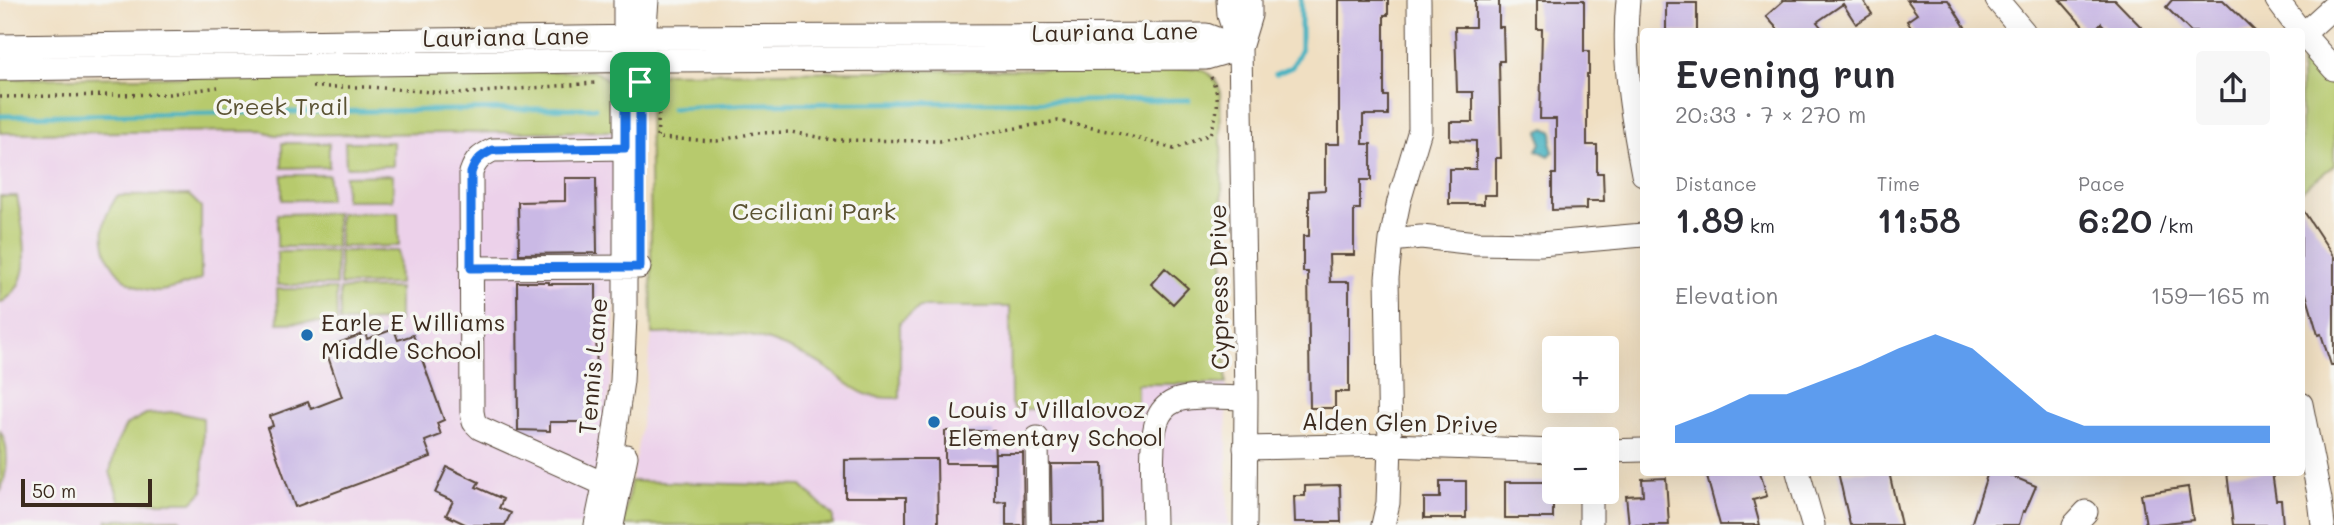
<!DOCTYPE html>
<meta charset="utf-8">
<style>
body{margin:0;font-family:Mali,sans-serif;background:#f7f7f7;color:#2b2b33;height:100vh;display:flex;flex-direction:column;font-size:26px;white-space:nowrap}
*{box-sizing:border-box;margin:0}
p{font-size:23px;color:#7c7c81}
.icon{flex:none;width:38px;height:38px;fill:none;stroke:currentColor;stroke-width:2;stroke-linecap:round;stroke-linejoin:round}
.map{position:relative;flex:1;overflow:hidden}
.side{position:absolute;left:1640px;top:28px;width:665px;height:448px;display:flex;flex-direction:column;background:#fff;border-radius:7px;box-shadow:0 7px 28px #0002}
.side>*{flex:none}
.controls{position:absolute;left:1542px;top:336px;display:grid;gap:14px}
.controls a{display:grid;place-items:center;width:77px;height:77px;border-radius:7px;background:#fff;box-shadow:0 7px 28px #0002;font-size:35px}
.scale{position:absolute;left:21px;bottom:18px;width:131px;box-sizing:border-box;padding-left:7px;border:4px solid #3b2a1e;border-top:0;font-size:19px;line-height:24px;white-space:nowrap;color:#3b2a1e;-webkit-text-stroke:5px #f6f6f2;paint-order:stroke}
.pin{position:absolute;display:grid;place-items:center;width:60px;height:60px;color:#fff;margin:-30px;border-radius:14px;box-shadow:0 4px 10px #0006}
.round{display:grid;place-items:center;flex:none;width:74px;height:74px;border-radius:7px;background:#f7f7f7}
.summary{display:flex;align-items:center;justify-content:space-between;height:119px;padding:0 35px}
h1{font-size:38px;font-weight:600;line-height:52px}
.figures{display:grid;grid-template-columns:repeat(3,1fr);gap:10px;height:119px;padding:7px 35px}
.figures div{display:grid;align-content:center}
.figures b{font-size:35px;font-weight:600}
.figures small{font-size:19px;font-weight:400}
.figures p{font-size:19px}
.chart{height:196px;padding:14px 35px}
.chart p{display:flex;justify-content:space-between}
.chart svg{width:100%;height:126px;margin-top:7px;fill:#1a73e8;opacity:.7}
.map>svg:first-child{display:block}
</style>
<div class="map">
<svg width="2334" height="525" viewBox="0 0 2334 525">
<rect width="100%" height="100%" fill="#f6f6f2"/>
<filter id="ink" filterUnits="userSpaceOnUse"><feTurbulence type="fractalNoise" baseFrequency=".0143" numOctaves="2"/><feDisplacementMap in="SourceGraphic" scale="14" xChannelSelector="R" yChannelSelector="G"/><feConvolveMatrix kernelMatrix="1 2 1 2 8 2 1 2 1" color-interpolation-filters="sRGB"/></filter>
<filter id="wash" filterUnits="userSpaceOnUse"><feTurbulence type="fractalNoise" baseFrequency=".00686" numOctaves="4" result="noise"/><feDisplacementMap in="SourceGraphic" scale="28" xChannelSelector="R" yChannelSelector="G"/><feGaussianBlur stdDeviation="1.57" result="paint"/><feColorMatrix in="noise" values="0 0 0 0 0 0 0 0 0 0 0 0 0 0 0 0 0 1.4 0 .05"/><feComposite in="paint" operator="in"/></filter>
<g filter="url(#wash)">
<rect width="100%" height="100%" fill="#f0dfc2"/>
<path fill="#ecd1ea" d="M263 131 275 135 615 131 614 353 604 437 586 525H0V133Z
M920 307H1011V403L1137 409V384H1226L1228 525H623L640 434 652 334 723 333 766 340 815 361 855 391 869 396 900 398V322Z"/>
<path fill="#b7ca6d" stroke="#797a46" stroke-width="2" d="M2301 63 2318 66 2334 82V165L2301 191Z
M1196 68C1209 71 1216 78 1220 90L1226 384H1137V410L1015 409 1011 404 1010 307H920L900 322V398C861 399 857 390 828 369 811 357 789 348 769 341 732 328 691 334 652 334L649 93 654 81 665 73Z
M591 71C620 78 614 107 615 131L275 135 263 131 0 133V79Z
M345 142H393V166L346 167Z
M282 143H329V167L282 168Z
M282 175H329V200H282Z
M393 175V200H345V176Z
M189 195 201 207V279C188 284 174 290 159 291 122 291 97 256 105 220 107 212 113 203 117 196Z
M0 196H17C23 230 38 283 0 303Z
M398 212 399 246 339 247V213Z
M336 213V247H277V214Z
M336 251V285H277V252Z
M339 251H398L399 284 340 285Z
M399 288V321L340 322V289Z
M277 289H336L337 322 278 323Z
M174 412 203 418V491L192 502H120L110 472 116 445 126 425 146 414Z
M0 431C11 447 7 475 0 492Z
M631 481 802 486 833 516V525H623Z
M179 519 185 525H106L107 520Z"/>
<path fill="#45b2c1" stroke="#406e70" stroke-width="2" d="M1545 128 1553 132 1551 145 1553 152 1549 156 1537 150 1541 143 1539 131Z"/>
<g fill="none" stroke-linecap="round" stroke-linejoin="round">
<path stroke="#45b2c1" stroke-width="5" d="M1276 74 1292 67 1301 49V0
M672 108 753 104 1189 100
M0 116 595 108"/>
</g>
<g id="blocks">
<path fill="#cab9e5" d="M1339 0H1388V15H1384V96H1388V115H1363V144H1371V180H1360V209H1354V255H1329L1330 282H1349V392H1335V408H1310L1308 272H1303V236H1309V191L1325 190V144H1339Z
M1475 0H1499V27H1503L1504 61H1499L1501 158H1496V195H1484V204H1449V169H1476V141L1450 140V122H1473V92H1457L1455 27H1475Z
M1537 0H1584V51H1589V74H1587V145H1597V173H1603L1604 201H1587V209L1552 210V174H1556V119H1540L1542 29H1537Z
M1784 0H1863L1872 14 1856 24 1843 4 1817 22 1825 32H1780L1766 16Z
M1907 0H1948L1965 27 1957 32H1914L1907 21 1917 14Z
M2060 0H2115L2146 32H2109L2101 23 2093 32H2088Z
M2172 0H2223L2256 32H2191L2166 7Z
M1666 3H1697V32H1666Z
M565 178H596L597 253 519 254 518 202 565 201Z
M2301 207 2334 257V365H2331L2321 334 2318 335 2306 294 2301 296Z
M1165 268 1188 288 1173 304 1151 284Z
M517 282H549V284H596L597 422H550V431L518 430Z
M394 329 398 340 413 335 444 420 437 423 441 435 425 441 431 457 295 507 267 428 273 426 270 416 308 402 311 409 342 397 325 348 365 333 367 339Z
M945 431H994L995 463H945Z
M995 453H1023L1024 525H1006V501L995 502Z
M906 459H937L938 525H906V497H845V460Z
M1051 464H1103L1104 525H1052Z
M447 467 479 482 476 487 503 499 499 508 511 513 505 525H467L446 515 453 501 435 493Z
M1723 472H1760L1767 496 1753 500 1760 525H1720L1707 477Z
M1838 472H1889L1901 525H1850Z
M1988 472H2002L2036 486 2025 512 2023 511 2019 525H1971Z
M2227 472H2272L2276 500H2281L2283 525H2233Z
M1666 478 1669 525H1629L1626 496 1643 495 1642 479Z
M1440 481H1466V518H1424V498H1440Z
M1505 482H1553V518H1505Z
M1340 485 1341 522H1295L1294 496H1305V486Z
M2188 487 2193 520 2146 525 2141 494Z"/>
</g>
</g>
<g filter="url(#ink)">
<use href="#blocks" fill-opacity="0" stroke="#564537" stroke-width="2"/>
<g fill="none" stroke-linecap="round" stroke-linejoin="round">
<defs>
<path id="minor" d="M1228 0 1229 15 1240 48 1246 398 1245 525
M1628 0C1622 59 1632 116 1643 174
M1997 0 2024 32
M2277 0 2301 32
M2301 32 2334 69
M2301 36 2334 6
M0 46 644 37 1206 35 1240 48
M1240 48 1250 15V0
M643 52 647 0
M0 69 660 60 1206 58 1240 48
M1391 240 1421 237 1476 243 1540 244 1643 235
M471 268 639 267
M2301 404 2320 499 2323 525
M1037 438 1038 525
M1245 448 1390 445 1554 451
M1606 451 1643 450
M1798 472 1813 525
M604 484 480 428 474 422 472 412 471 173C475 161 480 156 493 150L626 148
M1591 492V525
M596 525 613 443 622 381 625 317V0
M612 525 626 456
M1154 525C1154 499 1149 443 1157 421 1160 412 1166 405 1175 401 1192 394 1227 398 1246 398
M1383 525 1388 503 1390 445 1387 278 1391 240 1399 201 1420 130 1419 0
M2074 525 2086 512"/>
</defs>
<use href="#minor" stroke="#564537" stroke-width="25"/>
<path stroke="#564537" stroke-width="3.5" stroke-dasharray="2 5" stroke-linecap="butt" d="M659 81H661L657 138 717 141 754 133 791 132 833 140 940 141 1058 121 1122 134 1174 149 1210 134C1218 113 1221 97 1211 77
M313 87H369L457 94 595 83
M0 97 169 94 218 87"/>
<use href="#minor" stroke="#fff" stroke-width="23"/>
</g>
</g>
<g fill="none" stroke-linecap="round" stroke-linejoin="round" filter="url(#ink)">
<defs>
<path id="route" d="M625 82H640V267L471 268V173C475 161 480 156 493 150L625 148Z"/>
</defs>
<use href="#route" stroke="#fff" stroke-width="14"/>
<use href="#route" stroke="#1a73e8" stroke-width="9"/>
</g>
<g fill="#1f6fb2" stroke="#f6f6f2" stroke-width="2.5">
<circle cx="307" cy="335" r="7"/>
<circle cx="934" cy="422" r="7"/>
</g>
<g text-anchor="middle" dominant-baseline="central" stroke-width="7" stroke-linejoin="round" paint-order="stroke">
<g font-size="24" fill="#3b2a1e" stroke="#f6f6f2">
<text transform="translate(1115 31) rotate(-1)">Lauriana Lane</text>
<text transform="translate(506 36) rotate(-1)">Lauriana Lane</text>
<text transform="translate(1218 287) rotate(-91)">Cypress Drive</text>
<text transform="translate(592 366) rotate(-85)">Tennis Lane</text>
<text transform="translate(1400 422) rotate(1)">Alden Glen Drive</text>
</g>
<g font-size="24" fill="#5a5232" stroke="#f6f6f2">
<text x="282" y="105">Creek Trail</text>
<text x="814" y="210">Ceciliani Park</text>
</g>
<g font-size="24" fill="#3b2a1e" stroke="#f6f6f2" text-anchor="start">
<text x="321" y="321">Earle E Williams<tspan x="321" dy="28">Middle School</tspan></text>
<text x="948" y="408">Louis J Villalovoz<tspan x="948" dy="28">Elementary School</tspan></text>
</g>
</g>
</svg>
<div class="controls">
<a>+</a>
<a>−</a>
</div>
<div class="scale">50 m</div>
<div class="pin" style="left:640px;top:82px;background:#1e9e55"><svg class="icon" aria-label="arrive" viewBox="0 0 24 24"><path d="M6 21V4h12l-3 4 3 4H6"/></svg></div>
<section class="side">
<div class="summary"><div><h1>Evening run</h1><p>20:33 · 7 × 270 m</p></div><a class="round"><svg class="icon" aria-label="share" viewBox="0 0 24 24"><path d="M12 15V3M7 8l5-5 5 5M5 13v7h14v-7"/></svg></a></div>
<div class="figures">
<div><p>Distance</p><b>1.89<small> km</small></b></div>
<div><p>Time</p><b>11:58</b></div>
<div><p>Pace</p><b>6:20<small> /km</small></b></div>
</div>
<div class="chart"><p><span>Elevation</span>159–165 m</p>
<svg viewBox="0 0 160 44" preserveAspectRatio="none"><path d="M0 44V38L10 33L20 27L30 27L40 22L50 17L60 11L70 6L80 11L90 22L100 33L110 38L120 38L130 38L140 38L150 38L160 38V44z"/></svg>
</div>
</section>
</div>
